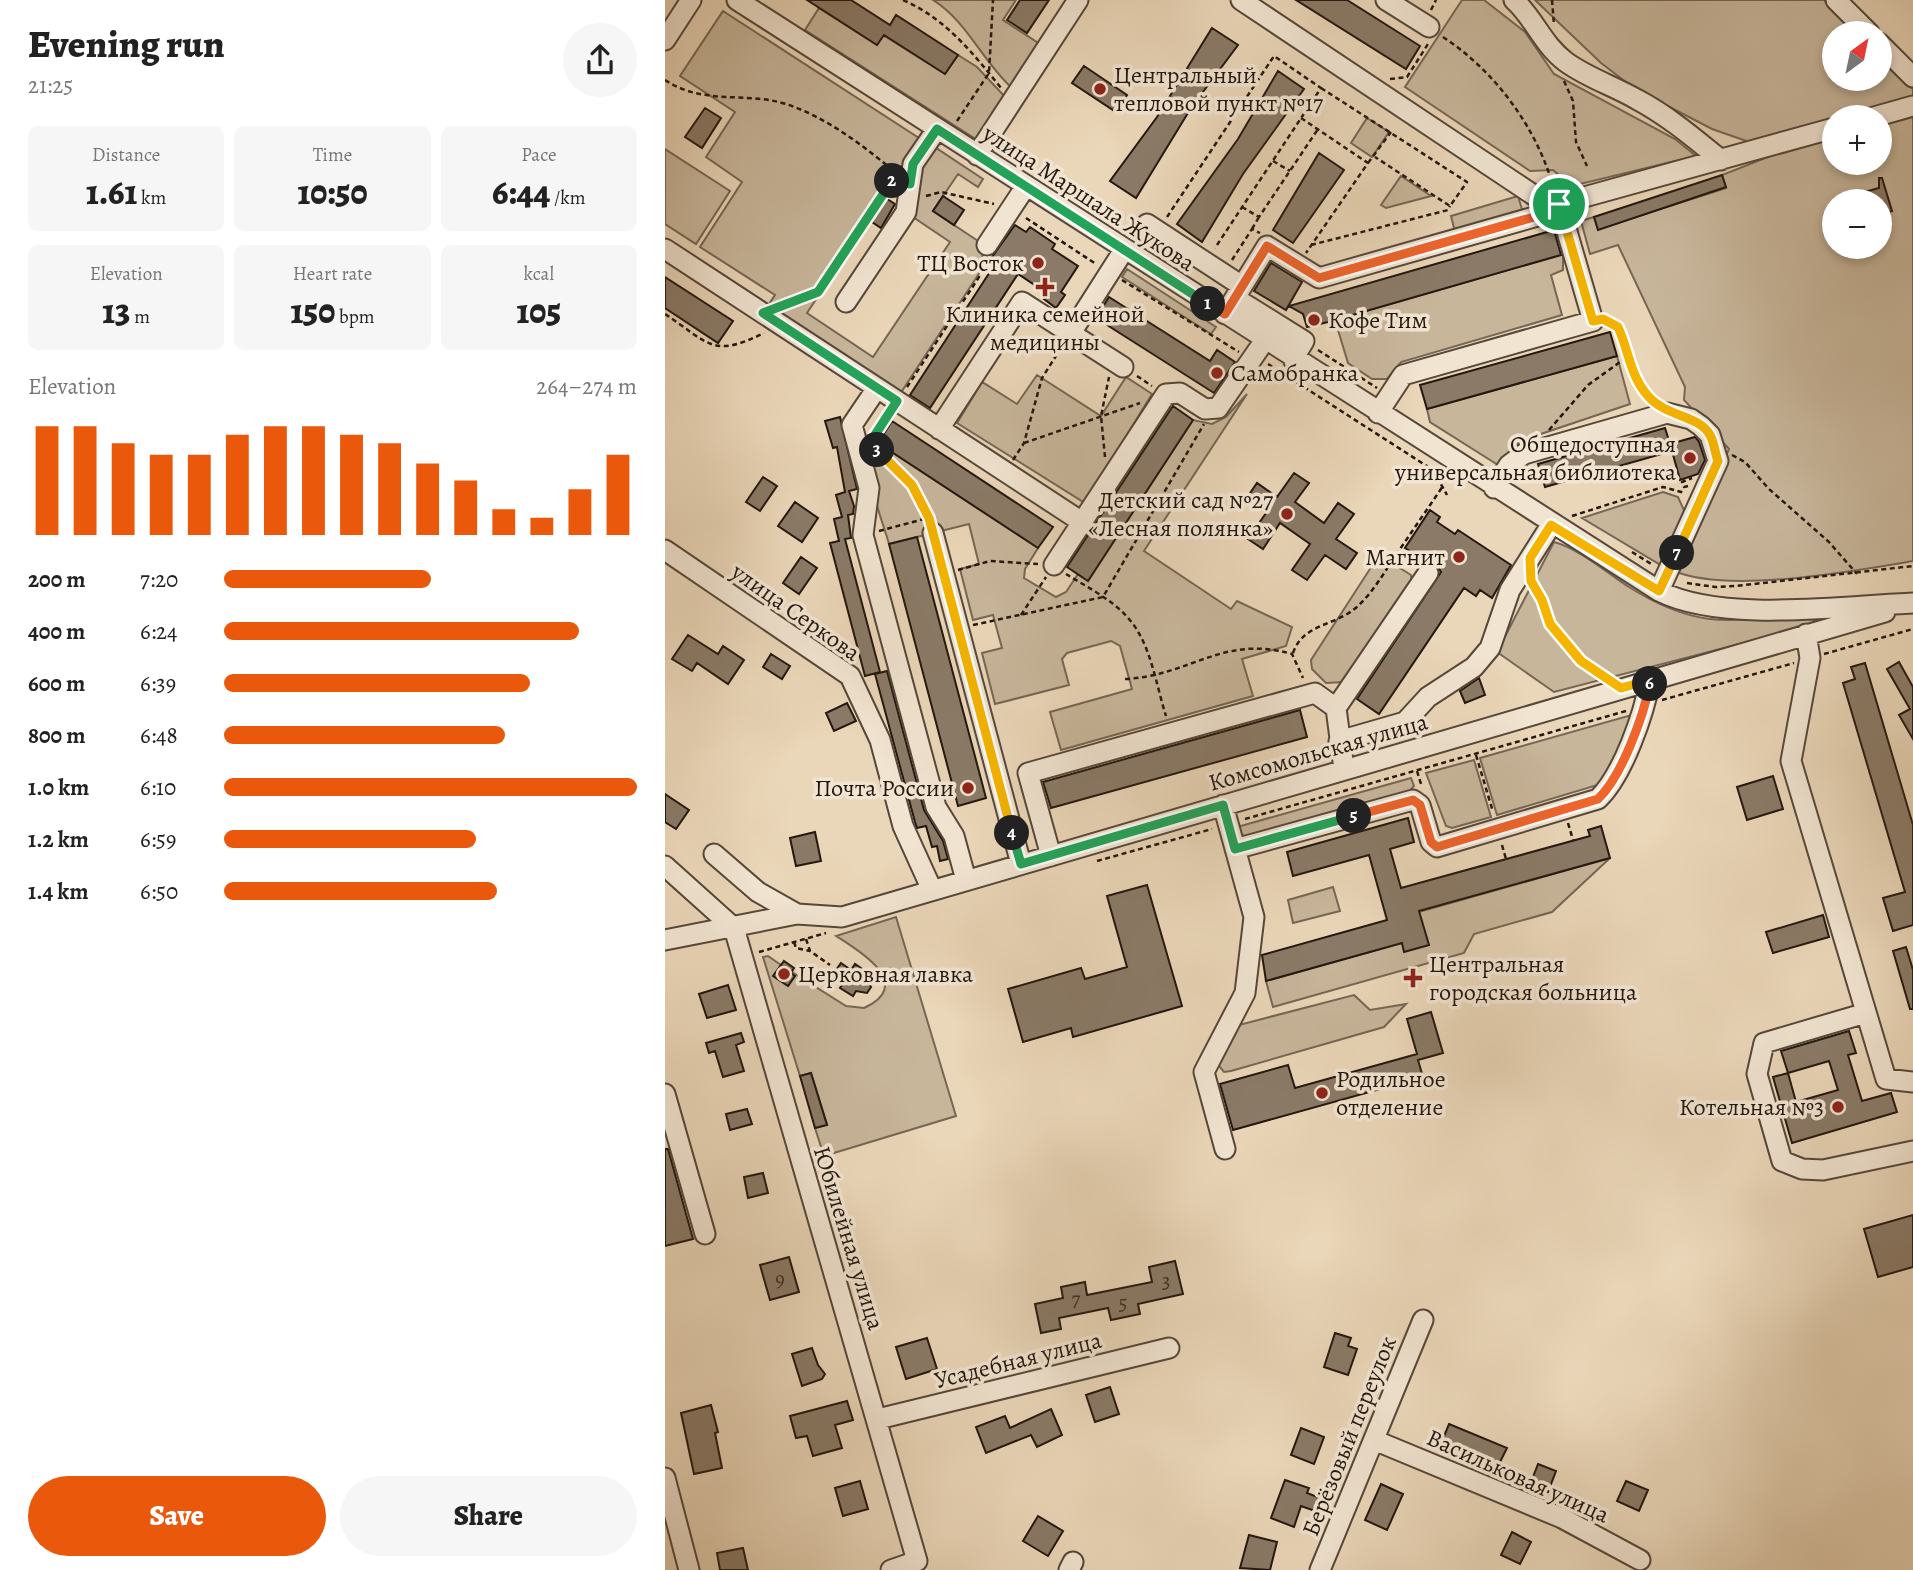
<!DOCTYPE html>
<meta charset="utf-8">
<style>
body{margin:0;font-family:Alegreya,serif;background:#f6f6f6;color:#222;height:100vh;display:flex;flex-direction:column;font-size:26px;white-space:nowrap}
*{box-sizing:border-box;margin:0}
p{font-size:23px;color:#767676}
.icon{flex:none;width:38px;height:38px;fill:none;stroke:currentColor;stroke-width:2;stroke-linecap:round;stroke-linejoin:round}
.map{position:relative;flex:1;overflow:hidden}
.drawer{display:flex;flex-direction:column;background:#fff;width:665px}
.drawer>*{flex:none}
.needle{width:46px;rotate:33deg}
.buttons{position:absolute;left:1157px;top:21px;display:grid;gap:14px}
.buttons a{display:grid;place-items:center;width:70px;height:70px;border-radius:50%;background:#fff;box-shadow:0 4px 10px #0003;font-size:35px}
.pin{position:absolute;display:grid;place-items:center;width:60px;height:60px;color:#fff;margin:-30px;border:4px solid #fff;border-radius:50%;box-shadow:0 2px 7px #0007}
.km{position:absolute;width:35px;height:35px;margin:-18px;border-radius:50%;background:#222;color:#fff;font-size:19px;line-height:35px;text-align:center}
.round{display:grid;place-items:center;flex:none;width:74px;height:74px;border-radius:37px;background:#f6f6f6}
.overview{display:flex;align-items:center;justify-content:space-between;height:119px;padding:0 28px}
h1{font-size:38px;font-weight:800;line-height:52px}
.metrics{display:grid;grid-template-columns:repeat(3,1fr);gap:10px;height:119px;padding:7px 28px}
.metrics div{display:grid;align-content:center;border-radius:10px;background:#f6f6f6;text-align:center}
.metrics b{font-size:35px;font-weight:800}
.metrics small{font-size:19px;font-weight:400}
.metrics p{font-size:19px}
.chart{height:196px;padding:14px 28px}
.chart p{display:flex;justify-content:space-between}
.chart svg{width:100%;height:126px;margin-top:7px;stroke:#ea580c;stroke-width:6}
.button{display:flex;gap:14px;margin-top:auto;padding:14px 28px}
.button a{flex:1;height:80px;border-radius:42px;background:#ea580c;color:#fff;font-size:28px;font-weight:800;line-height:80px;text-align:center}
.button a+a{background:#f6f6f6;color:#222}
ul{padding:0 28px;list-style:none;font-size:23px}
li{display:grid;grid-template-columns:112px 84px 1fr;align-items:center;height:52px}
li i{height:18px;border-radius:9px;background:#ea580c}
main{display:flex;flex:1;min-height:0}
.map>svg:first-child{display:block}
</style>
<main>
<section class="drawer">
<div class="overview"><div><h1>Evening run</h1><p>21:25</p></div><a class="round"><svg class="icon" aria-label="share" viewBox="0 0 24 24"><path d="M12 15V3M7 8l5-5 5 5M5 13v7h14v-7"/></svg></a></div>
<div class="metrics">
<div><p>Distance</p><b>1.61<small> km</small></b></div>
<div><p>Time</p><b>10:50</b></div>
<div><p>Pace</p><b>6:44<small> /km</small></b></div>
</div>
<div class="metrics">
<div><p>Elevation</p><b>13<small> m</small></b></div>
<div><p>Heart rate</p><b>150<small> bpm</small></b></div>
<div><p>kcal</p><b>105</b></div>
</div>
<div class="chart"><p><span>Elevation</span>264–274 m</p>
<svg viewBox="0 0 160 44" preserveAspectRatio="none"><path d="M5 44V6M15 44V6M25 44V12M35 44V16M45 44V16M55 44V9M65 44V6M75 44V6M85 44V9M95 44V12M105 44V19M115 44V25M125 44V35M135 44V38M145 44V28M155 44V16"/></svg>
</div>
<ul>
<li><b>200 m</b>7:20<i style="width:50%"></i></li>
<li><b>400 m</b>6:24<i style="width:86%"></i></li>
<li><b>600 m</b>6:39<i style="width:74%"></i></li>
<li><b>800 m</b>6:48<i style="width:68%"></i></li>
<li><b>1.0 km</b>6:10<i style="width:100%"></i></li>
<li><b>1.2 km</b>6:59<i style="width:61%"></i></li>
<li><b>1.4 km</b>6:50<i style="width:66%"></i></li>
</ul>
<div class="button"><a>Save</a><a>Share</a></div>
</section>
<div class="map">
<svg width="1248" height="1570" viewBox="0 0 1248 1570">
<rect width="100%" height="100%" fill="#ead6b8"/>
<filter id="stains"><feTurbulence type="fractalNoise" baseFrequency=".00286" numOctaves="4"/><feColorMatrix values="0 0 0 0 .2 0 0 0 0 .09 0 0 0 0 .02 0 0 0 .5 -.17"/></filter>
<radialGradient id="worn" r=".72"><stop offset=".6" stop-color="#630" stop-opacity="0"/><stop offset="1" stop-color="#630" stop-opacity=".3"/></radialGradient>
<path fill="#c8b69b" stroke="#766655" stroke-width="2" fill-rule="evenodd" d="M268 0H351L338 20 378 46 349 90C318 63 303 22 268 0Z
M797 0H819L860 32 889 74 1010 139 1031 156 907 186 888 170 865 171 740 87Z
M870 0H1159L1193 33H1169V79H1214L1215 55 1248 89V99L1180 117H1169V120L1087 143 1047 129 970 89 936 63Z
M154 8 212 45 218 35 280 74 293 55 312 67 343 100 311 139 306 136 140 30Z
M58 11 257 140 142 313 208 357 285 242 245 215 251 171 268 146 318 179 313 187 293 174 268 211 319 245 315 272 233 397 100 310 110 295 35 247 77 182 41 157 70 112 15 76Z
M1248 116V561C1189 571 1063 594 1009 571L1064 449 1019 400 1020 387 953 245 925 254 916 221 929 217 933 229 1061 188 1057 175 1113 153 1169 137V163H1214L1215 125ZM1169 201H1214V247H1169Z
M702 118 724 132 707 157 686 143Z
M0 149 65 191 31 244 0 224Z
M736 176 766 196 721 208 716 205Z
M853 196 859 216 791 236 786 216Z
M898 254V270L886 275 897 315 736 362 722 379H707L683 363 670 320Z
M462 269 551 327 546 334 457 277Z
M952 356 965 404 861 439 849 446 833 465 765 422 762 409Z
M372 375 436 416 461 377 487 394 420 503 292 423 317 382 352 404Z
M582 394 479 551 566 609 572 601 627 627 621 646 577 659 588 696 396 750 385 712 467 689 455 646 446 641 402 653 397 659 404 685 330 704 317 653 337 648 328 615 308 620 295 569 314 564 304 524 224 544C216 515 195 471 213 443L373 548 360 569 359 578 391 597 401 592 413 574 423 580 528 420 547 424 561 417Z
M998 492 1013 497 1022 517 999 567 917 518Z
M889 542C915 549 942 573 964 587 1037 633 1070 620 1152 612L1158 619 1152 624 889 692 832 652Z
M714 555 746 575 747 582 680 682 661 683 647 669 646 660Z
M970 714 936 784 832 815 815 758Z
M809 760 826 817 787 828 781 826 761 773Z
M746 778 749 786 742 794 587 839 577 835 572 827Z
M945 858 887 912 809 934 799 953 608 1007 601 981 737 943 750 913Z
M668 887 675 911 628 923 623 900Z
M231 917 291 1116 159 1156 150 1128 162 1124 146 1073 135 1076 98 957 103 956 116 965 109 976 123 986 130 976 127 972 181 1006 199 1008C251 984 193 950 171 936Z
M689 995 705 1010 741 1004 719 1027 566 1071 559 1072 550 1061 570 1026Z"/>
<path fill="#8a7a67" stroke="#23170f" stroke-width="2" fill-rule="evenodd" d="M142 0H186L225 25 231 15 293 55 280 74 219 35 212 45Z
M355 0H384L362 33 342 20Z
M631 0H682L755 46 741 69Z
M547 28 573 45 526 108 471 198 445 181 492 117Z
M419 66 462 95 451 112 407 83Z
M613 71 639 89 578 174 537 242 512 224 573 139Z
M40 108 56 118 37 148 20 137Z
M654 153 679 170 628 243 608 230Z
M1057 175 1061 187 933 230 929 217Z
M1214 178H1217L1227 211 1214 215V201H1179L1178 198 1214 188Z
M278 196 299 210 289 225 268 211Z
M219 197 230 204 216 228 204 220Z
M350 225 361 232 365 227 390 244 387 249 413 266 396 292 400 295 391 308 379 299 383 294 353 274 265 408 245 395 332 261 327 257Z
M889 230 896 255 663 322 642 327 638 314 624 306Z
M606 263 637 282 621 310 589 291Z
M0 277 68 321 53 343 0 308Z
M444 297 545 361 552 350 570 362 549 393 431 318Z
M945 332 952 356 762 409 755 385Z
M508 406 528 420 423 581 402 567Z
M175 417 192 489 184 491 189 506 188 514 183 515 186 538 180 539 215 672 200 676 165 543 174 541 169 519 177 517 171 495 180 492 172 447 168 448 160 421Z
M227 421 388 527 373 548 213 443Z
M1000 428 1006 447 1005 444 1030 437 1034 442 1040 460 1033 474 1015 480 1007 451 880 487 873 464Z
M629 473 644 483 630 502 659 523 673 503 689 514 671 539 692 553 681 569 660 555 642 580 627 570 645 544 615 523 598 549 583 539 601 513 581 499 592 483 612 497Z
M98 477 112 486 95 511 81 502Z
M130 502 153 518 137 542 113 526Z
M765 510 775 517 772 522 790 534 793 530 846 565 827 598 815 590 811 596 799 588 714 714 692 699 776 572 770 563 761 561 740 548Z
M252 537 321 798 293 806 224 544Z
M136 557 152 568 134 594 118 583Z
M23 635 53 654 58 646 79 660 63 684 32 663 27 671 7 659Z
M106 654 125 666 117 679 98 667Z
M1234 662 1248 687V739L1234 715 1245 709 1222 669Z
M1200 663 1248 825V925L1228 931 1218 898 1240 892 1178 683 1190 679 1186 667Z
M222 671 259 810 278 841 283 859 275 861 272 846 267 847 261 826 252 828 250 822 210 674Z
M814 678 820 695 800 703 795 691Z
M182 703 191 721 169 731 161 713Z
M635 710 642 737 386 808 378 782Z
M1108 776 1118 809 1082 820 1072 787Z
M0 794 24 810 11 829 0 822Z
M743 818 749 842 725 849 736 888 925 836 923 830 936 826 945 858 754 911 764 945 739 952 737 943 601 981 597 955 722 920 704 855 628 876 622 852Z
M150 832 156 861 131 866 125 838Z
M482 885 517 1006 408 1037 406 1028 358 1042 343 989 416 968 420 979 462 967 442 896Z
M1158 915 1164 937 1108 953 1101 932Z
M1241 947 1248 970V1009H1245L1228 951Z
M119 961 129 968 126 973 130 976 123 986 108 976Z
M176 963 186 970 190 964 203 973 200 978 206 987 202 993 191 991 188 996 175 988 178 983 167 976Z
M63 985 71 1010 42 1018 34 994Z
M766 1012 778 1053 753 1060 758 1077 568 1130 555 1084 623 1065 630 1088 752 1054 742 1019Z
M1184 1031 1191 1053 1183 1055 1197 1101 1226 1093 1232 1112 1127 1143 1108 1077 1123 1073 1116 1051ZM1164 1061 1173 1090 1131 1102 1123 1073Z
M76 1033 79 1042 71 1045 79 1071 58 1077 50 1051 44 1053 41 1043Z
M146 1073 162 1125 150 1128 135 1076Z
M82 1109 87 1124 65 1130 61 1114Z
M0 1149H3L28 1239 0 1246Z
M98 1173 103 1193 83 1198 79 1177Z
M1248 1215V1267L1213 1277 1199 1229Z
M124 1257 134 1292 105 1300 95 1265Z
M510 1261 518 1294 473 1304 475 1314 446 1320 443 1308 394 1318 396 1329 376 1333 370 1304 398 1298 396 1287 420 1282 422 1295 487 1282 484 1267Z
M670 1333 686 1338 683 1346 692 1349 683 1375 659 1367Z
M262 1338 272 1369 241 1379 231 1347Z
M147 1348 153 1365 160 1374 157 1379 137 1386 127 1354Z
M445 1387 454 1414 430 1422 421 1395Z
M182 1401 188 1420 170 1425 177 1448 148 1456 142 1436 131 1438 125 1416Z
M46 1405 53 1432 50 1433 57 1468 29 1474 16 1413Z
M386 1409 397 1435 372 1447 366 1435 321 1453 311 1427 340 1416 345 1428Z
M784 1424 842 1448 831 1470 775 1446Z
M636 1428 659 1437 649 1464 626 1455Z
M873 1464 891 1471 883 1492 865 1485Z
M620 1480 644 1488 642 1493 655 1498 650 1511 636 1506 629 1527 606 1518Z
M195 1481 203 1509 178 1516 170 1488Z
M961 1481 983 1490 974 1511 952 1501Z
M716 1484 738 1494 722 1530 700 1520Z
M373 1516 398 1531 383 1556 358 1541Z
M847 1532 866 1542 855 1564 836 1555Z
M584 1535 612 1542 605 1570 575 1568Z
M78 1548 83 1570H55L52 1553Z"/>
<g fill="none" stroke-linecap="round" stroke-linejoin="round">
<defs>
<path id="minor" d="M72 0 994 591C1057 623 1177 606 1248 603
M576 0 876 200 882 210
M721 0 764 27
M849 0C869 18 878 45 901 62 923 78 949 86 973 100 1003 116 1029 138 1056 160
M1171 0 1204 33
M0 40 26 0
M1214 43 1248 77
M1209 117 1248 106
M312 155 413 0
M482 224 577 286
M322 245 361 186
M0 249 417 522
M570 298 639 341 628 359
M181 302 241 212 248 164 272 129
M560 314 602 246 654 278 869 217 894 204
M406 333 459 250
M212 388 187 425 204 488 198 535 271 807 289 836 301 880
M713 413 738 375 928 321 894 204 1169 128
M274 429 357 302 458 367
M829 488 844 465 859 454 1002 413 1026 419 1036 426 1045 435 1053 461 994 591
M268 533 356 864
M0 550 185 676 215 740 238 826 267 890
M389 565 501 394 515 393 540 409 553 408 600 340
M1141 634 1145 658 1126 761 1221 1079 1248 1082
M674 741 740 722 763 697 809 667 825 648 845 590 886 525
M679 769 671 708 763 573
M558 805 589 917 580 993 539 1072 560 1149
M570 849 748 800 755 805 766 842 772 847 933 799C958 775 979 714 985 680
M49 854 93 892 132 914
M386 856 363 773 650 693 671 708
M0 866 69 928
M69 928 252 1561
M0 940 132 914 177 917 1220 612
M1201 1013 1099 1043 1092 1074 1117 1161 1137 1169 1158 1170 1248 1151
M0 1094 40 1234
M213 1419 504 1348
M709 1440 897 1518 975 1560
M0 1478 24 1570
M226 1570 252 1561
M404 1570 408 1562
M655 1570 758 1320"/>
</defs>
<use href="#minor" stroke="#554739" stroke-width="23"/>
<path stroke="#23170f" stroke-width="2.5" stroke-dasharray="5 3.5" stroke-linecap="butt" d="M238 0C281 19 307 52 336 88
M887 0 889 25
M766 10 771 0
M778 37C831 72 872 128 889 189
M725 79 742 77 763 44
M0 80C40 106 79 91 121 104 161 117 199 146 231 173
M899 81 908 101 911 142 922 166
M656 88 802 182 785 206 710 157
M636 118 703 163 641 253
M292 121 324 73 328 0
M608 161 625 171
M703 163 726 132
M261 196 276 192 329 204
M577 207 594 217 653 129
M502 217 609 56 656 88 550 248
M361 218 431 264
M587 229 594 217
M646 245 783 210 785 206
M567 260 587 229 595 233
M457 280 574 352
M117 306 153 292 229 178
M0 314C44 343 47 359 99 333
M945 321C961 331 965 378 986 400
M653 350 712 388
M603 364 768 470 782 495
M472 376 487 386
M242 387 318 271 320 259
M884 430 923 385 962 357
M207 440 223 416
M359 443 475 403
M210 448C236 466 253 490 264 519
M1067 455 1080 462 1104 489 1164 542 1192 574
M440 457 436 416 444 377
M348 460 359 443 377 378 396 348
M1023 486 1019 487 1017 482 1027 478
M907 516 998 487 1020 493
M214 531 259 519
M967 552 988 565
M750 564 733 552 778 486
M293 570 325 561 373 564
M401 574C422 587 448 600 464 619 486 644 491 685 501 716
M1022 583 1050 587 1071 586 1248 566
M867 586C887 625 902 651 939 677
M356 615 381 577
M308 625 438 597 539 424
M628 653C638 623 672 626 693 606 709 591 720 571 733 552
M1159 654 1248 629
M460 679C525 676 558 634 627 654L638 678
M997 700 1129 663
M811 755 828 812
M752 771 756 784
M580 819 961 711
M903 823 908 840
M837 845 841 859
M432 861 547 829
M141 939 145 951 165 965
M129 942 131 948 145 951
M94 952 161 933"/>
<use href="#minor" stroke="#f1e4d1" stroke-width="19"/>
</g>
<g fill="none" stroke-linecap="round" stroke-linejoin="round">
<defs>
<path id="split-1" d="M543 304 560 314 602 246 654 278 869 217 894 204"/>
<path id="split-2" d="M227 181 232 173 245 184 248 164 272 129 543 304"/>
<path id="split-3" d="M212 450 206 441 232 401 98 313 153 292 227 181"/>
<path id="split-4" d="M212 450 247 485 264 518 347 833"/>
<path id="split-5" d="M347 833 356 864 558 805 570 849 689 816"/>
<path id="split-6" d="M689 816 748 800 755 805 766 842 772 847 933 799C957 776 978 717 985 684"/>
<path id="split-7" d="M985 684V680L956 688 916 661 885 624 877 600 866 581 865 558 886 525 994 591 1012 553"/>
<path id="split-8" d="M894 204 928 321 938 319 953 327C964 351 965 376 983 396 1001 417 1034 415 1045 435 1049 442 1050 453 1053 461L1012 553"/>
</defs>
<use href="#split-1" stroke="#fff" stroke-width="14"/>
<use href="#split-2" stroke="#fff" stroke-width="14"/>
<use href="#split-3" stroke="#fff" stroke-width="14"/>
<use href="#split-4" stroke="#fff" stroke-width="14"/>
<use href="#split-5" stroke="#fff" stroke-width="14"/>
<use href="#split-6" stroke="#fff" stroke-width="14"/>
<use href="#split-7" stroke="#fff" stroke-width="14"/>
<use href="#split-8" stroke="#fff" stroke-width="14"/>
<use href="#split-1" stroke="#f0652b" stroke-width="9"/>
<use href="#split-2" stroke="#22a559" stroke-width="9"/>
<use href="#split-3" stroke="#22a559" stroke-width="9"/>
<use href="#split-4" stroke="#f5b400" stroke-width="9"/>
<use href="#split-5" stroke="#22a559" stroke-width="9"/>
<use href="#split-6" stroke="#f0652b" stroke-width="9"/>
<use href="#split-7" stroke="#f5b400" stroke-width="9"/>
<use href="#split-8" stroke="#f5b400" stroke-width="9"/>
</g>
<g fill="#8f2418" stroke="#f1e4d1" stroke-width="2.5">
<circle cx="435" cy="89" r="7"/>
<circle cx="373" cy="263" r="7"/>
<path d="M376.5 276.5h7v7h7v7h-7v7h-7v-7h-7v-7h7z"/>
<circle cx="649" cy="320" r="7"/>
<circle cx="552" cy="373" r="7"/>
<circle cx="1025" cy="458" r="7"/>
<circle cx="622" cy="514" r="7"/>
<circle cx="794" cy="557" r="7"/>
<circle cx="303" cy="788" r="7"/>
<circle cx="119" cy="974" r="7"/>
<path d="M744.5 967.5h7v7h7v7h-7v7h-7v-7h-7v-7h7z"/>
<circle cx="657" cy="1093" r="7"/>
<circle cx="1173" cy="1107" r="7"/>
</g>
<g text-anchor="middle" dominant-baseline="central" stroke-width="7" stroke-linejoin="round" paint-order="stroke">
<g font-size="21" fill="#3d3025">
<text x="115" y="1279">9</text>
<text x="501" y="1281">3</text>
<text x="411" y="1299">7</text>
<text x="458" y="1303">5</text>
</g>
<g font-size="24" fill="#23170f" stroke="#f1e4d1" text-anchor="start">
<text x="449" y="75">Центральный<tspan x="449" dy="28">тепловой пункт №17</tspan></text>
<text x="359" y="263" text-anchor="end">ТЦ Восток</text>
<text x="380" y="314" text-anchor="middle">Клиника семейной<tspan x="380" dy="28">медицины</tspan></text>
<text x="663" y="320">Кофе Тим</text>
<text x="566" y="373">Самобранка</text>
<text x="1011" y="444" text-anchor="end">Общедоступная<tspan x="1011" dy="28">универсальная библиотека</tspan></text>
<text x="608" y="500" text-anchor="end">Детский сад №27<tspan x="608" dy="28">«Лесная полянка»</tspan></text>
<text x="780" y="557" text-anchor="end">Магнит</text>
<text x="289" y="788" text-anchor="end">Почта России</text>
<text x="764" y="964">Центральная<tspan x="764" dy="28">городская больница</tspan></text>
<text x="133" y="974">Церковная лавка</text>
<text x="671" y="1079">Родильное<tspan x="671" dy="28">отделение</tspan></text>
<text x="1159" y="1107" text-anchor="end">Котельная №3</text>
</g>
<g font-size="24" fill="#23170f" stroke="#f1e4d1">
<text transform="translate(424 198) rotate(33)">улица Маршала Жукова</text>
<text transform="translate(131 612) rotate(35)">улица Серкова</text>
<text transform="translate(653 752) rotate(-16)">Комсомольская улица</text>
<text transform="translate(184 1238) rotate(73)">Юбилейная улица</text>
<text transform="translate(353 1360) rotate(-14)">Усадебная улица</text>
<text transform="translate(684 1436) rotate(-68)">Берёзовый переулок</text>
<text transform="translate(853 1476) rotate(24)">Васильковая улица</text>
</g>
</g>
<rect width="100%" height="100%" filter="url(#stains)"/>
<rect width="100%" height="100%" fill="url(#worn)"/>
</svg>
<div class="buttons">
<a><svg class="needle" viewBox="-14 -14 28 28"><path d="M0-13l5 13h-10z" fill="#e53935"/><path d="M0 13l5-13h-10z" fill="#767676"/></svg></a>
<a>+</a>
<a>−</a>
</div>
<div class="pin" style="left:894px;top:204px;background:#1e9e55"><svg class="icon" aria-label="arrive" viewBox="0 0 24 24"><path d="M6 21V4h12l-3 4 3 4H6"/></svg></div>
<b class="km" style="left:543px;top:304px">1</b>
<b class="km" style="left:227px;top:181px">2</b>
<b class="km" style="left:212px;top:450px">3</b>
<b class="km" style="left:347px;top:833px">4</b>
<b class="km" style="left:689px;top:816px">5</b>
<b class="km" style="left:985px;top:684px">6</b>
<b class="km" style="left:1012px;top:553px">7</b>
</div>
</main>
